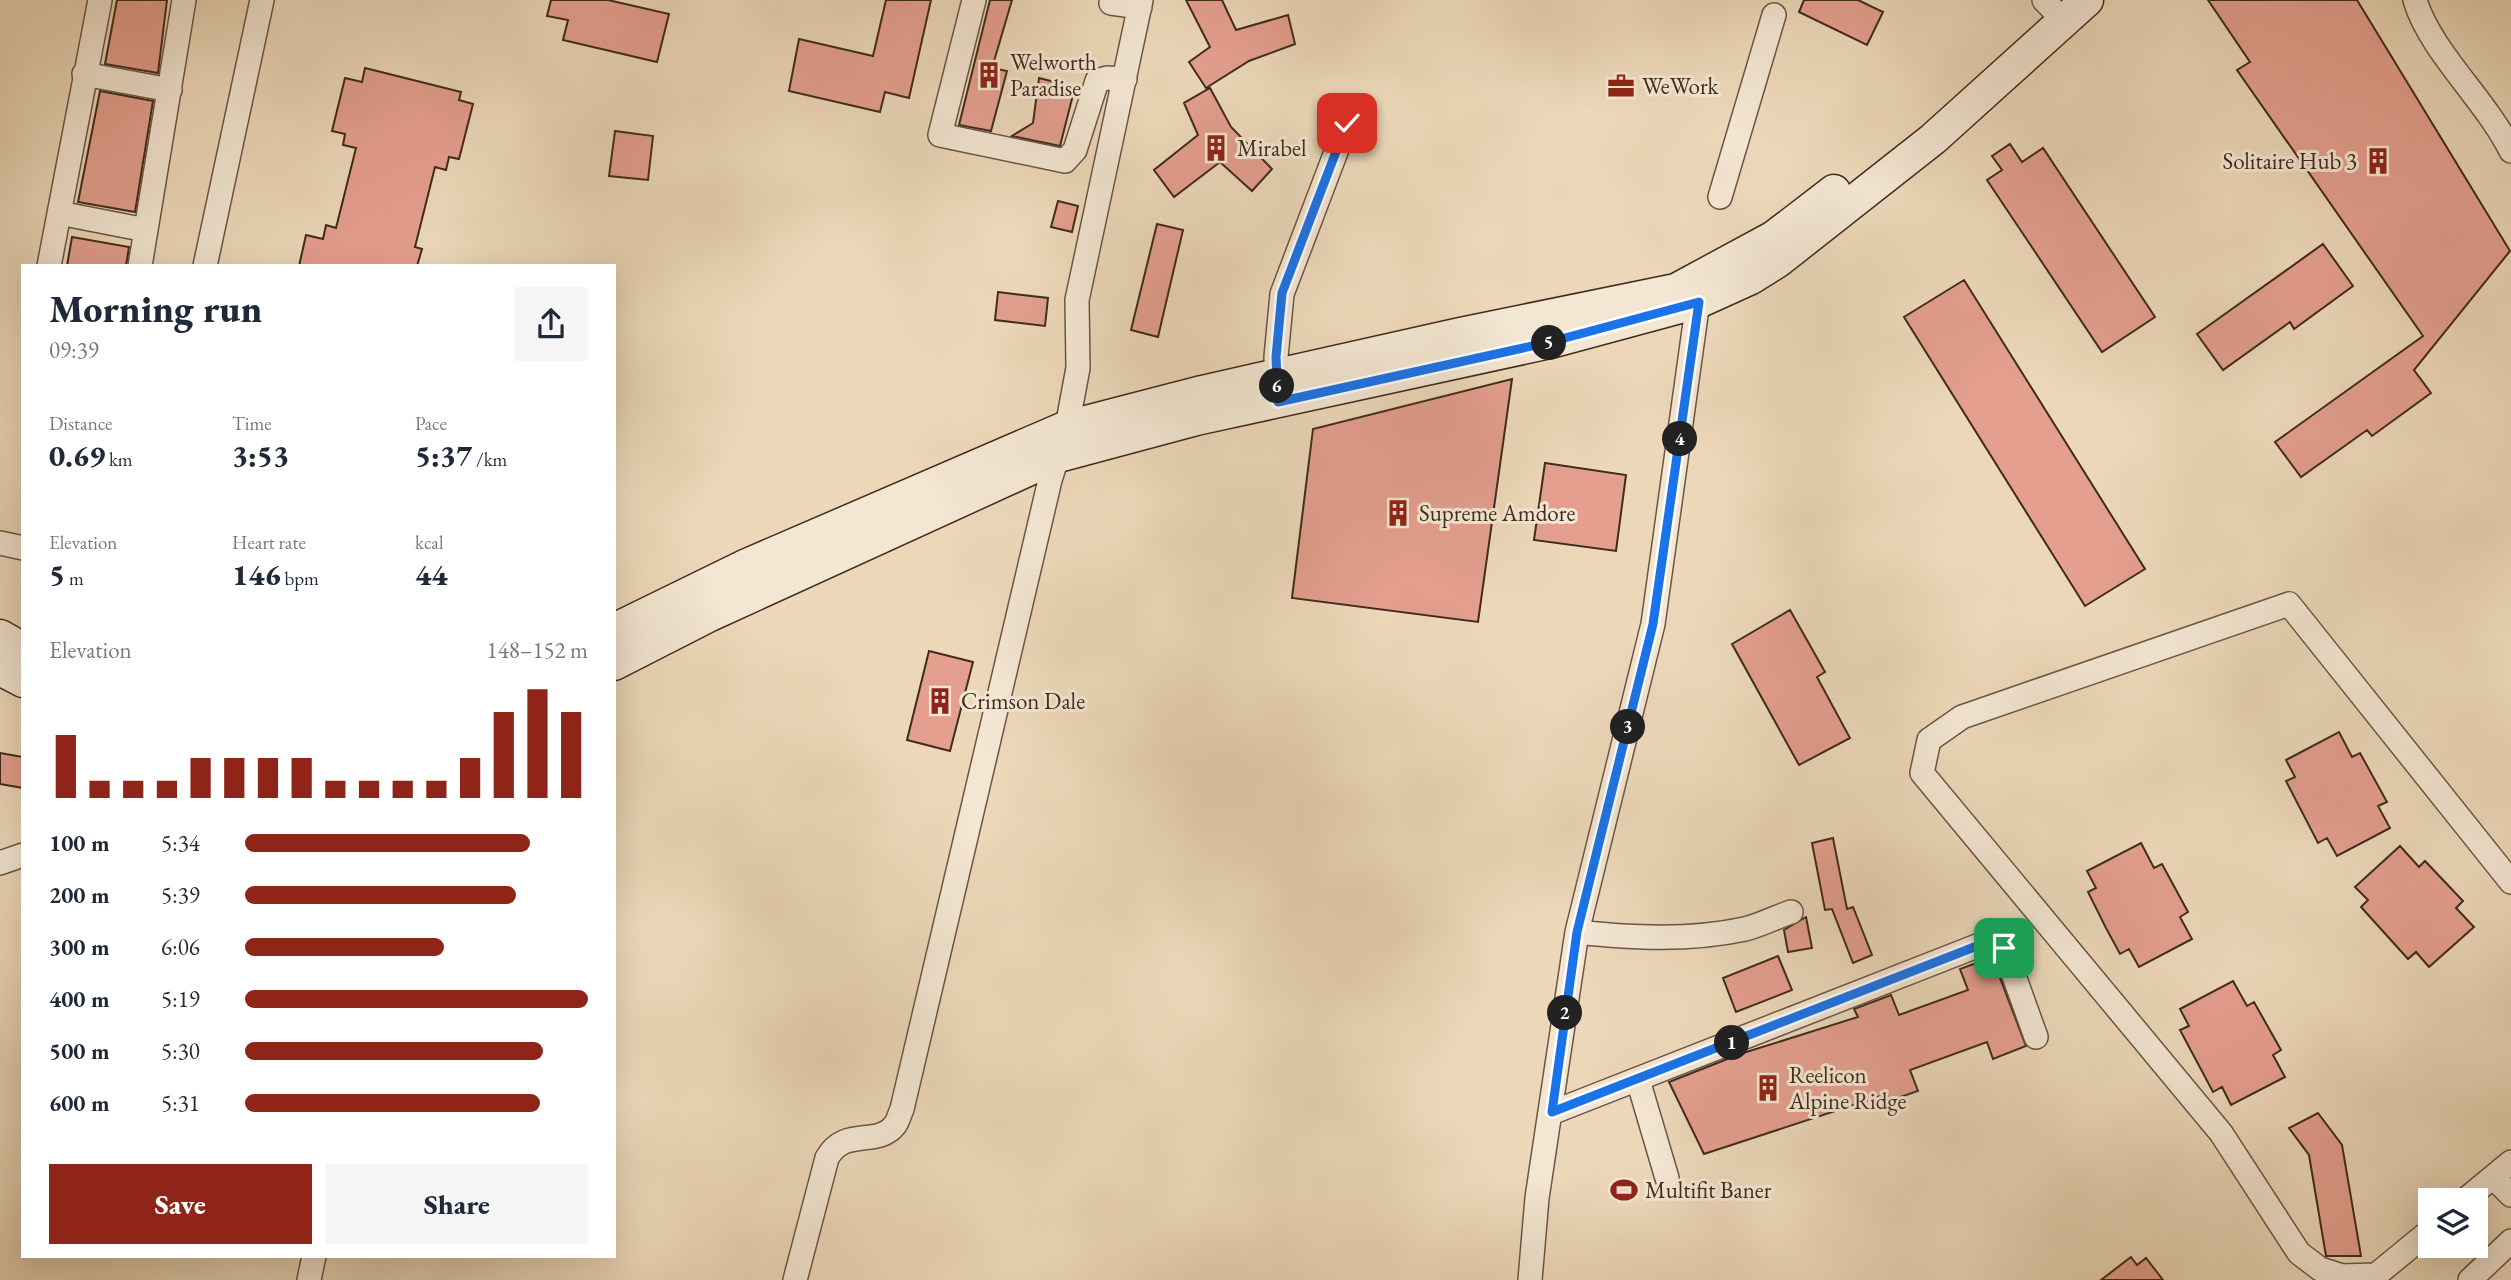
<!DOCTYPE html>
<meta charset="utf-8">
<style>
body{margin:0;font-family:"EB Garamond",serif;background:#f6f6f7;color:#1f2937;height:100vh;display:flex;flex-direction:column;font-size:26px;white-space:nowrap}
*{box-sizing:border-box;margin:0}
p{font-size:23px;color:#747a83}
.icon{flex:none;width:38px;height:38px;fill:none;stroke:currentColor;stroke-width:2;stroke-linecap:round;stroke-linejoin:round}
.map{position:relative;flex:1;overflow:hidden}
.sheet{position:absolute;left:21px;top:264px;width:595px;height:994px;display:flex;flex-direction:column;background:#fff;border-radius:0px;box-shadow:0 7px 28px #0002}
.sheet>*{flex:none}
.controls{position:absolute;left:2418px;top:1188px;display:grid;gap:14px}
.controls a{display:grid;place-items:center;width:70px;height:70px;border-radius:0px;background:#fff;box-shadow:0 7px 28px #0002;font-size:35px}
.pin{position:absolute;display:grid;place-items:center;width:60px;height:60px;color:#fff;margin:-30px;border-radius:14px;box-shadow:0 4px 10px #0006}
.km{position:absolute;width:35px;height:35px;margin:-18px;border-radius:50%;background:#222;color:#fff;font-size:19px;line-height:35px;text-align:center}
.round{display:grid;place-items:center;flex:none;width:74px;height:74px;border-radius:0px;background:#f6f6f7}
.summary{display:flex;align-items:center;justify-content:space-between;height:119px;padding:0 28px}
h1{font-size:38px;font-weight:800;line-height:52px}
.stats{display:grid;grid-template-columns:repeat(3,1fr);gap:10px;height:119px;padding:7px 28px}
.stats div{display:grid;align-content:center}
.stats b{font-size:30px;font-weight:800}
.stats small{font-size:19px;font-weight:400}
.stats p{font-size:19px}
.chart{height:196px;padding:14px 28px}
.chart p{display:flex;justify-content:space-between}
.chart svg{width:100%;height:126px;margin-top:7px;stroke:#8f2418;stroke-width:6}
.action{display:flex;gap:14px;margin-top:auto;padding:14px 28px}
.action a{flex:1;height:80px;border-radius:0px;background:#8f2418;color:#fff;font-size:28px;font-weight:800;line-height:80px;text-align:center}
.action a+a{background:#f6f6f7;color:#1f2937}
ul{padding:0 28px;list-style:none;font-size:23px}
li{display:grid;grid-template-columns:112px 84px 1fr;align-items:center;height:52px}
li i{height:18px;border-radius:9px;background:#8f2418}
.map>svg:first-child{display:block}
</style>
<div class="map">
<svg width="2511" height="1280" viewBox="0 0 2511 1280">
<rect width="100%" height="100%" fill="#ecd8b9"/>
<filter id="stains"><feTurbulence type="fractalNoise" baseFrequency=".00286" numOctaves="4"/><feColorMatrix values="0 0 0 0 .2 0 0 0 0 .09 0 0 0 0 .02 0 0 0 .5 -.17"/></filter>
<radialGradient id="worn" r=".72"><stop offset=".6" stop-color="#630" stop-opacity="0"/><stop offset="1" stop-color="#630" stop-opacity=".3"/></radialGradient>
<path fill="#e49f8e" stroke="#402b1e" stroke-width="2" d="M117 0H167L158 73 105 64Z
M551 0H608L669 14 657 62 563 40 568 20 547 16Z
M886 0H931L909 98 885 92 880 112 789 91 799 39 873 56Z
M990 0H1012L992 68 1007 71 991 131 959 125Z
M1186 0H1222L1236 30 1288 15 1295 44 1249 61 1206 88 1189 62 1210 47Z
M1804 0H1858L1883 12 1867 45 1799 12Z
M2208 0H2357L2510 251 2414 370 2431 393 2372 436 2367 430 2301 477 2275 442 2423 336 2237 70 2250 62Z
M365 68 461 92 459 100 473 104 459 159 449 157 446 170 435 167 415 247 422 249 417 266H299L306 235 323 239 326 225 336 228 356 148 343 145 345 134 332 131 345 78 362 82Z
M1039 78 1075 87 1060 146 1012 136 1033 123Z
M1210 88 1231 127 1272 169 1252 191 1220 162 1174 197 1154 170 1198 135 1184 103Z
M100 91 153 101 135 212 78 202Z
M615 131 653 136 648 180 609 176Z
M2010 144 2022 162 2043 148 2155 317 2102 352 1987 180 2002 170 1992 156Z
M1058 201 1078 206 1072 232 1051 227Z
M1157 224 1183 230 1158 337 1131 330Z
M72 237 129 247 126 266H67Z
M2323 244 2353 286 2294 329 2290 322 2223 370 2197 334Z
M1964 280 2145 569 2085 606 1904 317Z
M998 292 1048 298 1045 326 995 320Z
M1512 379 1478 622 1292 598 1313 429Z
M1545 463 1626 475 1616 551 1534 540Z
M1790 610 1825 672 1817 677 1850 738 1799 765 1732 644Z
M929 651 973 662 950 751 907 740Z
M2339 732 2352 757 2360 753 2387 802 2378 806 2390 828 2337 856 2327 838 2318 843 2286 781 2295 777 2286 760Z
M0 753 23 757V788L0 784Z
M1833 838 1847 909 1853 907 1872 955 1853 963 1832 909 1825 910 1812 843Z
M2141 843 2154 868 2162 864 2188 912 2180 917 2192 939 2139 967 2129 949 2120 954 2106 928 2088 892 2096 888 2087 871Z
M2400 846 2419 867 2425 861 2463 901 2456 908 2474 927 2429 967 2416 952 2408 959 2361 907 2368 900 2355 887Z
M1806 917 1812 948 1788 952 1784 930Z
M1778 956 1792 990 1736 1012 1723 978Z
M1992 957 2026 1046 1993 1059 1987 1042 1910 1070 1918 1091 1889 1101 1887 1094 1704 1154 1669 1082 1740 1054 1858 1017 1854 1009 1891 995 1899 1015 1968 990 1960 969Z
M2233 981 2247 1006 2254 1002 2281 1050 2273 1055 2285 1077 2231 1105 2222 1087 2213 1092 2180 1030 2189 1026 2180 1009Z
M2318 1113 2342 1145 2361 1256H2326L2309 1155 2289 1128Z
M2131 1257 2137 1265 2146 1258 2163 1280H2101Z"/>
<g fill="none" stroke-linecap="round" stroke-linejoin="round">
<defs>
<path id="street" d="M974 0 940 135 1065 161 1075 150 1097 81 1107 78 1125 79
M1112 0 1111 3 1140 7
M2044 0 2064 21
M2415 0C2430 51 2486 100 2511 151
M84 74 170 90
M1720 197 1774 15
M59 213 146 230
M49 266 100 0
M140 266 184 0
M205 266 262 0
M1277 391 1276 357 1282 294 1347 123
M0 543 23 548
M0 863 23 855
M1577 932C1633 938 1689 941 1745 929 1761 925 1776 917 1791 912
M1638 1080 1667 1178
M1551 1113 1982 944 1994 942 2004 948 2036 1037
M2493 1177 2511 1195
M2465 1200 2511 1162
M2431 1230 2376 1275 2342 1276 2320 1269 2299 1253 2221 1133 1922 773 1929 740 1962 717 2289 604 2511 882
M309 1280 314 1256
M795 1280 827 1158C845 1126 877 1148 895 1125 898 1121 900 1113 902 1109L1050 480 1067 427 1078 368 1077 300 1141 0
M1530 1280 1537 1198 1577 932 1653 624 1700 287
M2470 1280 2511 1241"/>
<path id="secondary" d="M614 630 747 565 1067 427 1202 392 1460 334 1676 290 1774 237 1834 191
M0 636 23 649
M614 664 710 615 1058 456 1196 419 1550 342 1698 302 1751 278 1778 261 1933 139 2087 0
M0 669 23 681"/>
</defs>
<use href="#street" stroke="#6b5645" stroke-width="26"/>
<use href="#secondary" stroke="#402b1e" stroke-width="35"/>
<use href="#street" stroke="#f3e6d2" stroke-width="23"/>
<use href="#secondary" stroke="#f3e6d2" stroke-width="32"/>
</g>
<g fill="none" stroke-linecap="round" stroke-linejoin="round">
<defs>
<path id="route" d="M1347 123 1282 293 1276 357 1278 402 1550 342 1699 302 1653 624 1577 932 1552 1112 1982 944 1994 942 2004 948"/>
</defs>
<use href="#route" stroke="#fff" stroke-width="14"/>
<use href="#route" stroke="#1a73e8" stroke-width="9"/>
</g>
<defs>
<symbol id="building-bare" viewBox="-9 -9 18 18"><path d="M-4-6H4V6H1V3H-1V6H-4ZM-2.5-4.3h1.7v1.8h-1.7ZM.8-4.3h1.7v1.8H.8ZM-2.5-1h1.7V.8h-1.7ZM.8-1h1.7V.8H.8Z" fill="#8f2418" stroke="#f3e6d2" stroke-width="2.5" paint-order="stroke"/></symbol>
<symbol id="office-bare" viewBox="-9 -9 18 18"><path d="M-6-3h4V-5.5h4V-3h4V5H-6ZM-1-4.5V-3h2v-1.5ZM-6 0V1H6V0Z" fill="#8f2418" stroke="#f3e6d2" stroke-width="2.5" paint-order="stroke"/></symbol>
<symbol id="stadium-bare" viewBox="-9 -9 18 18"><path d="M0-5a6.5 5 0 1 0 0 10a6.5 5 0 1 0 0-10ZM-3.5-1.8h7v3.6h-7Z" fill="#8f2418" stroke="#f3e6d2" stroke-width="2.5" paint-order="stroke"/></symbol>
</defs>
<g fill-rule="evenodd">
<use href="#building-bare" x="970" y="56" width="38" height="38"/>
<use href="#office-bare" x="1602" y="67" width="38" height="38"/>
<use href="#building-bare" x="1197" y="129" width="38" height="38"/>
<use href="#building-bare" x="2359" y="142" width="38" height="38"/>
<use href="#building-bare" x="1379" y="494" width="38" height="38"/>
<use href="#building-bare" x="921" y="682" width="38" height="38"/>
<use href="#building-bare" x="1749" y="1069" width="38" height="38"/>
<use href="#stadium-bare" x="1605" y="1171" width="38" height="38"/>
</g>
<g text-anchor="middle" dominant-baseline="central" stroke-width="6" stroke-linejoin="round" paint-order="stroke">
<g font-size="23" fill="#402b1e" stroke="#f3e6d2" text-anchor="start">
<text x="1010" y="62">Welworth<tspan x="1010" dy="26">Paradise</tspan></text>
<text x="1642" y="86">WeWork</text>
<text x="1237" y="148">Mirabel</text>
<text x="2357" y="161" text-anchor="end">Solitaire Hub 3</text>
<text x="1419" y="513">Supreme Amdore</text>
<text x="961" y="701">Crimson Dale</text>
<text x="1789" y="1075">Reelicon<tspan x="1789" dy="26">Alpine Ridge</tspan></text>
<text x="1645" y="1190">Multifit Baner</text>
</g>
</g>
<rect width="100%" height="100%" filter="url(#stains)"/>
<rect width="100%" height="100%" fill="url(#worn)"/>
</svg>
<div class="controls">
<a><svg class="icon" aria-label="layers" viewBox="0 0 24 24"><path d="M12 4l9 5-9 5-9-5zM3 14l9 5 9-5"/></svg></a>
</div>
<div class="pin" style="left:2004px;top:948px;background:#1e9e55"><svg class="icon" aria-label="arrive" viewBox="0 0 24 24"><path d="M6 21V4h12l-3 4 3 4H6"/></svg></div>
<div class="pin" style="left:1347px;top:123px;background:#d93025"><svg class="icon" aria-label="check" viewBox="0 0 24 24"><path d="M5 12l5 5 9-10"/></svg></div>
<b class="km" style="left:1732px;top:1043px">1</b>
<b class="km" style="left:1565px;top:1013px">2</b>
<b class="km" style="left:1628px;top:727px">3</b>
<b class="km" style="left:1680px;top:439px">4</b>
<b class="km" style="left:1549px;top:343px">5</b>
<b class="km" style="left:1277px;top:386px">6</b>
<section class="sheet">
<div class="summary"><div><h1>Morning run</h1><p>09:39</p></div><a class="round"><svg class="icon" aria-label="share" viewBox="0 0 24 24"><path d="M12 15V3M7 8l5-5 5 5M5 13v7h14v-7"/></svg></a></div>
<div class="stats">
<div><p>Distance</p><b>0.69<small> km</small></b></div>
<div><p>Time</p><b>3:53</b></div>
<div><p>Pace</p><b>5:37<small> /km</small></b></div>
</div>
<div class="stats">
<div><p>Elevation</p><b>5<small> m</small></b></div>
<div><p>Heart rate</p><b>146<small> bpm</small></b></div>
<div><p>kcal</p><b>44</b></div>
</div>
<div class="chart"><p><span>Elevation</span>148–152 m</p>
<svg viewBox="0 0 160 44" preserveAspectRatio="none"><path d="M5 44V22M15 44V38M25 44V38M35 44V38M45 44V30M55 44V30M65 44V30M75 44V30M85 44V38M95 44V38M105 44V38M115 44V38M125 44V30M135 44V14M145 44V6M155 44V14"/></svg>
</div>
<ul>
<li><b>100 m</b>5:34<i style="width:83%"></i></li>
<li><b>200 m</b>5:39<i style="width:79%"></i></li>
<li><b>300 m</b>6:06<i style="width:58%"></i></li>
<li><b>400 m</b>5:19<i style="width:100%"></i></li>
<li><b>500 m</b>5:30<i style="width:87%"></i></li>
<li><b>600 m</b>5:31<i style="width:86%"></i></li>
</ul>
<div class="action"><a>Save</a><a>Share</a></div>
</section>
</div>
